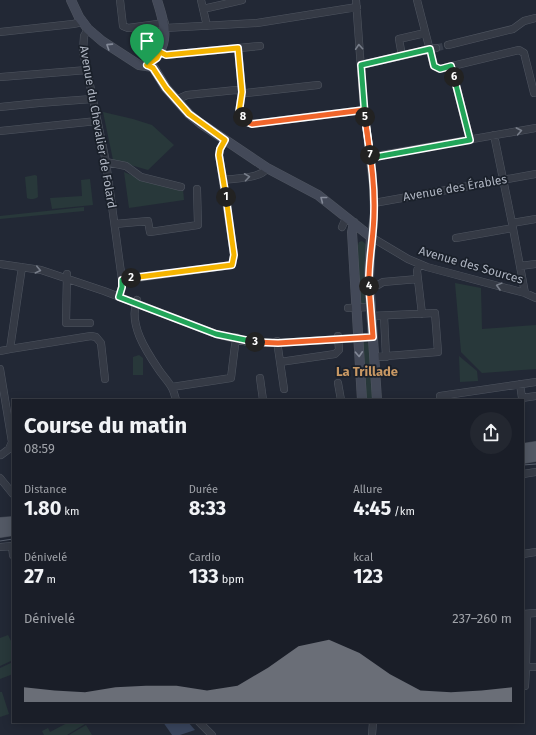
<!DOCTYPE html>
<html lang="fr">
<meta charset="utf-8">
<style>
body{margin:0;font-family:"Fira Sans",sans-serif;background:#232730;color:#f1f3f6;height:100vh;display:flex;flex-direction:column;font-size:15px;white-space:nowrap}
*{box-sizing:border-box;margin:0}
p{font-size:13px;color:#9fa2a8}
.icon{flex:none;width:22px;height:22px;fill:none;stroke:currentColor;stroke-width:2;stroke-linecap:round;stroke-linejoin:round}
.map{position:relative;flex:1;overflow:hidden}
.sheet{position:absolute;left:12px;top:399px;width:512px;height:324px;display:flex;flex-direction:column;background:#1a1e28;border-radius:0px;box-shadow:0 2px 10px #0003,0 0 0 1px #383c45}
.sheet>*{flex:none}
.pin{position:absolute;display:grid;place-items:center;width:34px;height:34px;color:#fff;margin:-41px -17px;border-radius:50% 50% 50% 0;rotate:-45deg;box-shadow:0 0 4px #0007}
.pin .icon{rotate:45deg}
.km{position:absolute;width:20px;height:20px;margin:-10px;border-radius:50%;background:#222;color:#fff;font-size:11px;line-height:20px;text-align:center}
.round{display:grid;place-items:center;flex:none;width:42px;height:42px;border-radius:21px;background:#232730}
.overview{display:flex;align-items:center;justify-content:space-between;height:68px;padding:0 12px}
h1{font-size:22px;font-weight:700;line-height:30px}
.stats{display:grid;grid-template-columns:repeat(3,1fr);gap:6px;height:68px;padding:4px 12px}
.stats div{display:grid;align-content:center}
.stats b{font-size:20px;font-weight:700}
.stats small{font-size:11px;font-weight:400}
.stats p{font-size:11px}
.chart{height:112px;padding:8px 12px}
.chart p{display:flex;justify-content:space-between}
.chart svg{width:100%;height:72px;margin-top:4px;fill:#8c9099;opacity:.7}
.map>svg:first-child{display:block}
</style>
<div class="map">
<svg width="536" height="735" viewBox="0 0 536 735">
<rect width="100%" height="100%" fill="#222835"/>
<path fill="#28383a" d="M103 112 133 119 152 125 174 145 148 170 113 160Z
M124 172 141 179 183 189 184 200 129 208Z
M35 175 37 176 38 197C36 199 30 200 27 198L25 177Z
M90 179 93 205 52 209 50 198 82 196 81 180Z
M84 207V211L0 219V216Z
M362 241 367 245V303L365 305 360 304 357 248 359 242Z
M455 283 481 288 482 329 536 325V369L482 373 461 352Z
M362 342 370 343 374 400H364Z
M139 355 143 358V375H133V357Z
M459 356 477 371 478 381 460 382Z
M8 635 13 645V660L0 666V638Z
M13 662V674L0 679V668Z
M0 692H2L9 714 0 717Z
M69 722H88L67 735H44L42 731 48 728 50 732Z
M86 725 92 735H69Z"/>
<path fill="#39455d" d="M163 722H188L195 730 180 735H172Z"/>
<g fill="none" stroke-linecap="round" stroke-linejoin="round">
<path stroke="#373d4a" stroke-width="7" stroke-dasharray="7 3.5" stroke-linecap="butt" d="M436 48 448 45"/>
<defs>
<path id="street" d="M120 0 123 26 128 28 165 23
M201 0 207 26
M356 0 364 110 373 185 374 214 371 237 408 259 427 267 525 293 536 298
M417 0 434 66 440 69 519 50 524 53 534 93 536 92
M203 9 242 0
M165 28 257 23 357 7
M88 29 84 36 83 51 106 162 122 280V287L119 297
M0 32 73 24 78 23 81 20
M448 45 513 29 524 21 536 18
M238 48 242 92 239 112 247 121 252 124 364 110
M160 52 166 55 260 46
M402 56 399 39 425 33
M361 65 436 48
M451 66 470 140
M1 77 87 70
M176 100 187 95 236 90 246 93 318 85
M0 107 39 103 92 99
M0 131 97 121
M494 135 512 223 525 293
M370 157 536 128
M106 162 126 166 141 177 181 187
M223 180C235 178 261 179 267 168
M374 203 536 174
M512 223 536 219
M115 224 148 221 150 232 198 225 197 189
M342 227 346 218
M456 238 513 228
M0 264 41 270 104 291 216 334 248 342 278 343 373 337
M419 264 417 271 422 314
M520 266 536 264
M67 274 66 323H90
M122 280 232 265 234 255 219 155 220 149 225 140
M378 285 383 282 418 279
M137 300C128 324 146 351 159 370 163 376 169 382 172 388 174 392 175 396 176 400
M348 308 371 307
M371 316 435 313 438 352 374 357
M384 316 386 357
M277 341 284 389
M10 349 91 336 96 337 101 343 105 379
M0 351 10 349 22 267
M280 362 335 354 339 350 338 336
M0 369 12 442 9 449 1 455
M260 378 263 400
M338 383 341 400
M520 384 522 398 536 396
M172 387 231 378 236 337
M440 400V396L536 382
M523 474 536 472
M0 478 13 494
M12 546 13 555
M0 547 13 546
M523 554 536 552
M523 614 536 613
M527 614 526 667H536
M525 686 526 667
M199 722 212 735
M372 735 373 722"/>
<path id="secondary" d="M71 0 79 17 88 29 102 41 139 65 153 67 166 88 189 114 200 123 267 168 318 195 371 237 369 278 377 400
M147 65C172 47 165 25 157 0
M354 223 352 232 362 400"/>
<path id="primary" d="M523 449 536 447
M523 458 536 456
M0 523 13 522
M0 532 13 530"/>
</defs>
<use href="#street" stroke="#4f5560" stroke-width="8"/>
<use href="#secondary" stroke="#4f5560" stroke-width="10"/>
<use href="#primary" stroke="#3e444f" stroke-width="12"/>
<use href="#street" stroke="#353a45" stroke-width="7"/>
<use href="#secondary" stroke="#434958" stroke-width="9"/>
<use href="#primary" stroke="#535965" stroke-width="11"/>
<path stroke="#59606e" stroke-width="1" d="M523 465 536 464
M0 541 13 539"/>
</g>
<defs><path id="oneway-chevron" d="M-2-3.5L2.5 0L-2 3.5" fill="none" stroke-width="1.6" stroke-linecap="round" stroke-linejoin="round"/></defs>
<g stroke="#848a98">
<use href="#oneway-chevron" transform="translate(109 46) rotate(-147)"/>
<use href="#oneway-chevron" transform="translate(323 199) rotate(-142)"/>
<use href="#oneway-chevron" transform="translate(359 354) rotate(87)"/>
</g>
<g stroke="#787e8a">
<use href="#oneway-chevron" transform="translate(359 47) rotate(-94)"/>
<use href="#oneway-chevron" transform="translate(519 131) rotate(-11)"/>
<use href="#oneway-chevron" transform="translate(247 177) rotate(-8)"/>
<use href="#oneway-chevron" transform="translate(38 270) rotate(13)"/>
<use href="#oneway-chevron" transform="translate(499 286) rotate(-165)"/>
</g>
<g fill="none" stroke-linecap="round" stroke-linejoin="round">
<defs>
<path id="split-1" d="M147 65 153 68 166 88 189 114 225 140 220 149 219 155 226 197"/>
<path id="split-2" d="M131 278 232 265 234 255 226 197"/>
<path id="split-3" d="M131 278 122 280V287L119 297 216 334 255 342"/>
<path id="split-4" d="M255 342 278 343 373 337 369 286"/>
<path id="split-5" d="M365 117C369 148 375 180 374 212 374 237 368 261 369 286"/>
<path id="split-6" d="M365 117 361 65 430 49 434 66 440 69 451 66 454 77"/>
<path id="split-7" d="M370 155V158L470 140 454 77"/>
<path id="split-8" d="M243 117 247 122 252 124 364 110 370 155"/>
<path id="split-9" d="M147 65 157 58 160 52 166 55 238 48 242 92 239 112 243 117"/>
</defs>
<use href="#split-1" stroke="#fff" stroke-width="8"/>
<use href="#split-2" stroke="#fff" stroke-width="8"/>
<use href="#split-3" stroke="#fff" stroke-width="8"/>
<use href="#split-4" stroke="#fff" stroke-width="8"/>
<use href="#split-5" stroke="#fff" stroke-width="8"/>
<use href="#split-6" stroke="#fff" stroke-width="8"/>
<use href="#split-7" stroke="#fff" stroke-width="8"/>
<use href="#split-8" stroke="#fff" stroke-width="8"/>
<use href="#split-9" stroke="#fff" stroke-width="8"/>
<use href="#split-1" stroke="#f5b400" stroke-width="5"/>
<use href="#split-2" stroke="#f5b400" stroke-width="5"/>
<use href="#split-3" stroke="#22a559" stroke-width="5"/>
<use href="#split-4" stroke="#f0652b" stroke-width="5"/>
<use href="#split-5" stroke="#f0652b" stroke-width="5"/>
<use href="#split-6" stroke="#22a559" stroke-width="5"/>
<use href="#split-7" stroke="#22a559" stroke-width="5"/>
<use href="#split-8" stroke="#f0652b" stroke-width="5"/>
<use href="#split-9" stroke="#f5b400" stroke-width="5"/>
</g>
<g text-anchor="middle" dominant-baseline="central" stroke-width="3.5" stroke-linejoin="round" paint-order="stroke">
<g font-size="12" fill="#afb5c2" stroke="#1a202a">
<text transform="translate(98 127) rotate(80)">Avenue du Chevalier de Folard</text>
<text transform="translate(455 188) rotate(-10)">Avenue des Érables</text>
<text transform="translate(471 265) rotate(16)">Avenue des Sources</text>
</g>
<g font-size="13" font-weight="bold" fill="#c89864" stroke="#1a202a">
<text x="367" y="371">La Trillade</text>
</g>
</g>
</svg>
<div class="pin" style="left:147px;top:65px;background:#1e9e55"><svg class="icon" aria-label="arrive" viewBox="0 0 24 24"><path d="M6 21V4h12l-3 4 3 4H6"/></svg></div>
<b class="km" style="left:226px;top:197px">1</b>
<b class="km" style="left:131px;top:278px">2</b>
<b class="km" style="left:255px;top:342px">3</b>
<b class="km" style="left:369px;top:286px">4</b>
<b class="km" style="left:365px;top:117px">5</b>
<b class="km" style="left:454px;top:77px">6</b>
<b class="km" style="left:370px;top:155px">7</b>
<b class="km" style="left:243px;top:117px">8</b>
<section class="sheet">
<div class="overview"><div><h1>Course du matin</h1><p>08:59</p></div><a class="round"><svg class="icon" aria-label="share" viewBox="0 0 24 24"><path d="M12 15V3M7 8l5-5 5 5M5 13v7h14v-7"/></svg></a></div>
<div class="stats">
<div><p>Distance</p><b>1.80<small> km</small></b></div>
<div><p>Durée</p><b>8:33</b></div>
<div><p>Allure</p><b>4:45<small> /km</small></b></div>
</div>
<div class="stats">
<div><p>Dénivelé</p><b>27<small> m</small></b></div>
<div><p>Cardio</p><b>133<small> bpm</small></b></div>
<div><p>kcal</p><b>123</b></div>
</div>
<div class="chart"><p><span>Dénivelé</span>237–260 m</p>
<svg viewBox="0 0 160 44" preserveAspectRatio="none"><path d="M0 44V35L10 37L20 38L30 35L40 34L50 34L60 37L70 34L80 23L90 10L100 6L110 14L120 27L130 37L140 38L150 37L160 35V44z"/></svg>
</div>
</section>
</div>
